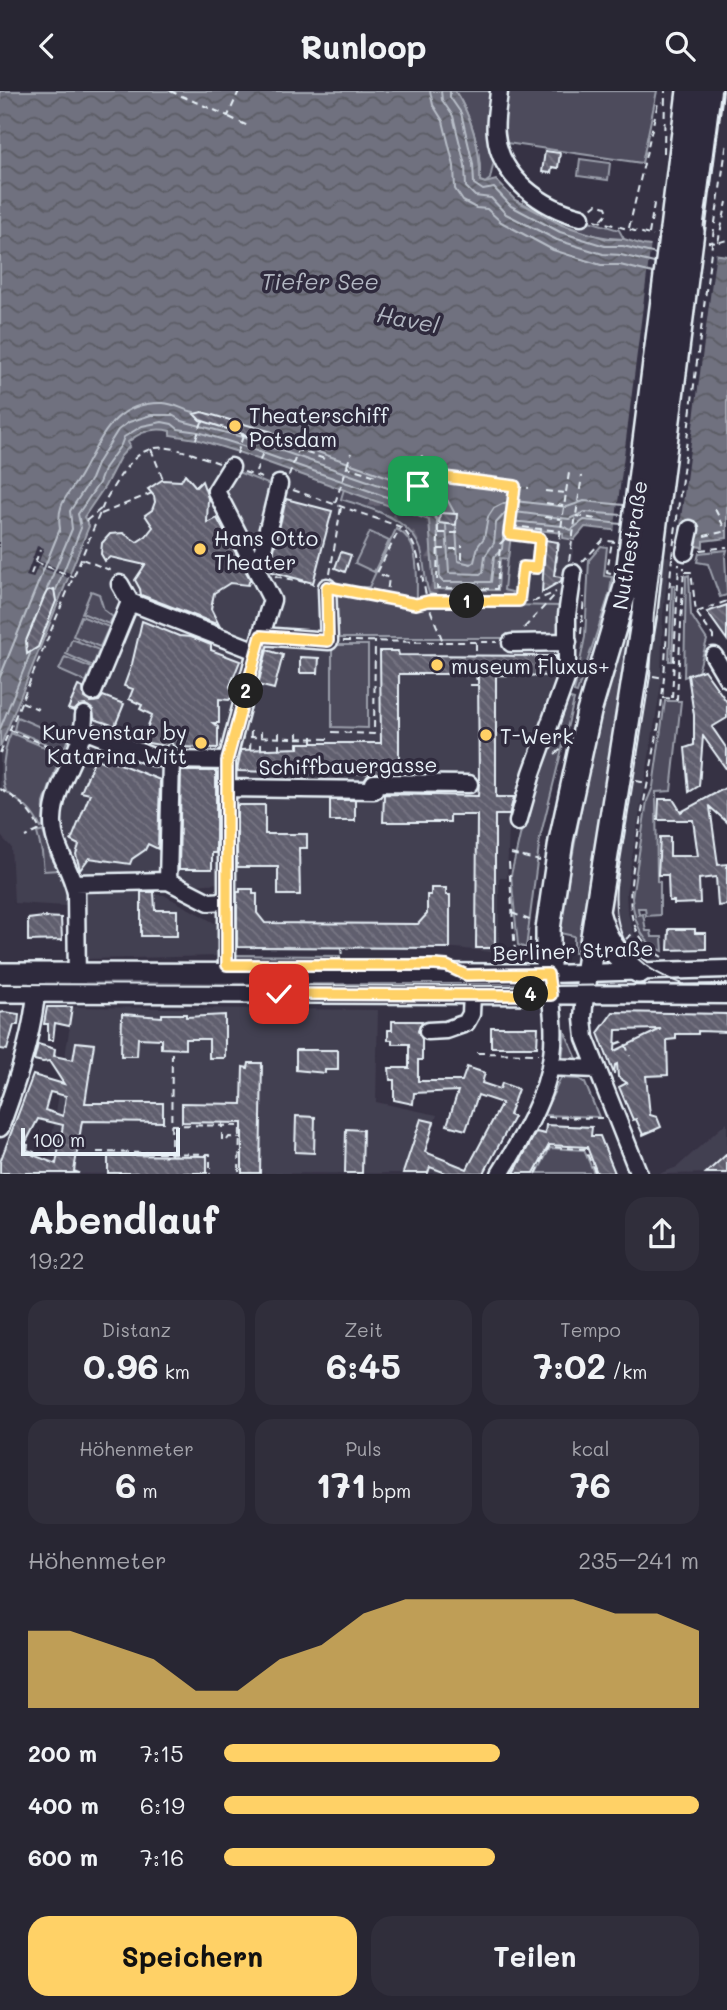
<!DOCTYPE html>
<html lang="de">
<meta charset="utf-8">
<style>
body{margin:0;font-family:Mali,sans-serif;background:#302e3b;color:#f1f3f6;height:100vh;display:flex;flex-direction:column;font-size:26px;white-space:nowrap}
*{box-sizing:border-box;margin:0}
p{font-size:23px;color:#a5a5ac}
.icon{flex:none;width:38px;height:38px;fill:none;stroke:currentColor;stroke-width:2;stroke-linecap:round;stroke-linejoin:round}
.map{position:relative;height:1083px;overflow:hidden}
.sheet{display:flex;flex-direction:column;background:#282633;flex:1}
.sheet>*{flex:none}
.scale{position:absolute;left:21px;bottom:18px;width:159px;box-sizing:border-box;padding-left:7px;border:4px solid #e8f1f8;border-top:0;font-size:19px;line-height:24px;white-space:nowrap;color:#e8f1f8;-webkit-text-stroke:5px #2f2a3d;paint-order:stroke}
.pin{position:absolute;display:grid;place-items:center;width:60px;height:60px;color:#fff;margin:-30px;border-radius:14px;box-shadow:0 4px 10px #0006}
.km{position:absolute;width:35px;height:35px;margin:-18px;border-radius:50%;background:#222;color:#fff;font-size:19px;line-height:35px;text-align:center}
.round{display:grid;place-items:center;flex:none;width:74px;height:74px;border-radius:21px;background:#302e3b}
.head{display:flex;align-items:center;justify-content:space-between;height:119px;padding:0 28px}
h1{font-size:38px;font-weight:700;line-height:52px}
.stats{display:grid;grid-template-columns:repeat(3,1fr);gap:10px;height:119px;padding:7px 28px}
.stats div{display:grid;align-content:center;border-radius:18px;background:#302e3b;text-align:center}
.stats b{font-size:35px;font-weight:700}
.stats small{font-size:19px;font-weight:400}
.stats p{font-size:19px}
.chart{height:196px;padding:14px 28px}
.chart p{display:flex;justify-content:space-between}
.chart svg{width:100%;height:126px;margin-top:7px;fill:#ffd166;opacity:.7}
.button{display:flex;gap:14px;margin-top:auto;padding:14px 28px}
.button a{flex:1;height:80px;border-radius:21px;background:#ffd166;color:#111;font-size:28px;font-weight:700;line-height:80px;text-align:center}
.button a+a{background:#302e3b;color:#f1f3f6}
ul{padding:0 28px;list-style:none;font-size:23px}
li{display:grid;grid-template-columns:112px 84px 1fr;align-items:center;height:52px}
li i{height:18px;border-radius:9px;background:#ffd166}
header{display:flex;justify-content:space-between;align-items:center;height:91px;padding:0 28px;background:#282633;font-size:32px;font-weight:700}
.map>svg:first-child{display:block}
</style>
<header><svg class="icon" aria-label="back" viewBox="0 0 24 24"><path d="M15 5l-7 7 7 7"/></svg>Runloop<svg class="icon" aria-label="search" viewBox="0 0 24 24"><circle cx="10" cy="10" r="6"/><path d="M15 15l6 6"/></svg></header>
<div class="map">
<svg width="727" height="1083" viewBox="0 0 727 1083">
<defs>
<pattern id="forest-firs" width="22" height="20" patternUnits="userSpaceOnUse" patternTransform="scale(1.75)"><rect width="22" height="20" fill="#4d4b5c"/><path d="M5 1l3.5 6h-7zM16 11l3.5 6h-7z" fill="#676574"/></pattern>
<pattern id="water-waves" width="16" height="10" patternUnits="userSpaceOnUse" patternTransform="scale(1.75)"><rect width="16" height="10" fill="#70717f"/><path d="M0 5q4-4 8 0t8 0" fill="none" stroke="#5b5c64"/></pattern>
<pattern id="building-back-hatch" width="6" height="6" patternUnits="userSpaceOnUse" patternTransform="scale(1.75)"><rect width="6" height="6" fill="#605e6e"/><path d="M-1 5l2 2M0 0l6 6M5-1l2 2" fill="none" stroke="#777683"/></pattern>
</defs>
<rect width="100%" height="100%" fill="#363244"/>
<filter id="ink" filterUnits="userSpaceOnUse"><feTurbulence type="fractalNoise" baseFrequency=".0143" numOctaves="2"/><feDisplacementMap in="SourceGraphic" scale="14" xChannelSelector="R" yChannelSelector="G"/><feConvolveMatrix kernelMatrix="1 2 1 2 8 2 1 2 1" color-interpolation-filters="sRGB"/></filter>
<g filter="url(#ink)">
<path fill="#433f51" d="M163 338 170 340V344L196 348 238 361 430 429 434 498 500 466 508 467 511 436 564 442 563 447 574 449 572 474 580 480 573 525V566L522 736 509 737 507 787H499V862L456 857 233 856 234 791 154 797 155 804H164L220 835V865L86 868 84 798H65L66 815 14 812 11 756 0 744V656L89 435 84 426 105 395 120 366 130 355 128 352 144 341Z
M659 464 670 466 663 523 661 581 663 582 626 802 627 819 635 846 646 861 658 870H646L632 866 623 855 611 813 629 693 624 691 643 581 648 580Z
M73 916 378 919 376 1011 437 1024 425 1061 475 1082 46 1083Z
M727 1031V1082L659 1083 677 1076Z"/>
<path fill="#4d4b5c" stroke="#9a9eaa" stroke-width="2" d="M455 0H497L491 62 498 70 493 74 490 88 485 92 480 90C481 59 472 26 455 0Z
M505 0H657L642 72 500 51Z
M580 68 610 72 608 89 578 85Z
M525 100 576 126 619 139 624 148C587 148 555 130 523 112Z
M233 379 273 395 255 467 225 405Z
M396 438C422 450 416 487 417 511L440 513 563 515 560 541 554 547H332L333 498 369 496Z
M370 441 389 450 374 481 355 472Z
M601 455 607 456 604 485 612 486 610 501 577 602 574 601 585 546 589 469Z
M727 459 725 466 727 504 720 506 708 473 697 471 699 462Z
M640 462C628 570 609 676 591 783 587 810 585 836 580 862H574V845L560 842 566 799 599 623Z
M689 484 691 524 707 549 698 581 684 586 686 485Z
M672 494H675L672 570H669Z
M91 500 99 503 104 519 113 526 109 533 82 522Z
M81 525 109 536 100 556 73 545Z
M72 548 99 559 93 575 66 563Z
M332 554H368V637L332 636Z
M65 566 92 577 86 591 59 579Z
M564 606 574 609 540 747 526 857 518 854 511 784 522 736Z
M665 610H681L671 700 656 701 657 790 660 791V824L646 825 645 817H638L639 824 643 823 646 840H651L652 846H662L663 860C641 853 634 829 632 807L647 710 653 696Z
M17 626 68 648 63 660 14 639Z
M11 642 61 663 44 712 43 736 41 737C29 714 23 715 6 700 0 686 4 657 11 642Z
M43 740 51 766 58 779 44 780 42 761 37 742Z
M231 864 340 865V870L231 871Z
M565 941 578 970H562Z
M561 987 579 988 585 992 599 1026 543 1024Z
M550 1057 584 1059 594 1082H537Z"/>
<path fill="url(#forest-firs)" stroke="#9a9eaa" stroke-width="2" d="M344 398 430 429 507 468 504 499 512 501 511 506C485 507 453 511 429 502 424 488 425 473 421 459 409 426 371 418 341 408Z"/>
<path fill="url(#water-waves)" stroke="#a0a4af" stroke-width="2" d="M0 0H455C472 26 481 59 480 90L485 92 496 89 515 109 562 134 607 148H624L643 154 727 165V447L703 450V456L695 455 694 448 585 436 574 449 563 447V442L512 436 508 468 500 467 498 499 434 498 429 429 238 361 196 348 170 344V340C154 336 140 341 128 351L130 355 120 366 105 395 84 426 89 435 0 656Z"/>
<path fill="#363244" d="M651 152 716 160 678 450 614 443Z
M37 455 44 457 39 470 70 482 68 487 38 475 33 487 26 485Z"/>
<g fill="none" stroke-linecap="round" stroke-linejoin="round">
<path stroke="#b8bec8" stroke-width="2" d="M430 0 433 14 443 30 454 75 455 98 463 110 476 117 487 118 501 131 553 159 601 174H620L653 182
M441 0 442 9 453 25 465 74 466 96 475 105 491 107 506 123 557 149 603 163 621 164 654 172
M450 0V6L461 22 473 73 474 93 483 99 494 97 511 115 560 141 605 155H623L656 163
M281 348 439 404 448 410 454 421
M446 435 449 482 480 483 483 481 485 465 494 452 496 432 505 422 515 421 569 428 585 421 622 424
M456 436 458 470 471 473 474 471 478 455 484 447 488 426 494 417 504 412 515 410 567 416 584 410 624 414
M47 498 72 438 70 420 91 388 98 371 118 339 129 331 151 324H172L182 330 242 346 425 410 436 415 442 420
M56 499 81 437 78 423 99 392 105 376 121 354 124 346 142 335 162 331 172 333 178 338 198 341 240 354 432 422 437 429 440 488 443 491H491L494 466 502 458 504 436 510 430 562 435 571 439 584 429 621 433
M0 586 60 438C56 412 68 405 80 385 101 349 112 310 163 312 175 313 184 319 194 321
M0 638 30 563"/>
</g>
<path fill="url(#building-back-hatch)" stroke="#e8f1f8" stroke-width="2" fill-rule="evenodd" d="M545 60 560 62 558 77 552 76 551 82 542 81Z
M202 321 272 341 279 348 267 351 200 329 194 323Z
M185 383 196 396 202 390 208 407 207 432 217 427 250 488 248 494 230 492 214 502 211 518 219 534 141 504 140 498 135 489 145 474 110 466 105 470 101 463 102 452 110 443 123 442 137 451 146 445 153 436 145 424 152 419 155 411 154 405 148 398 162 389 181 390Z
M286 408 332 420 313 492 269 480Z
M440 422 457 423 456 434 439 432Z
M545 449 558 451 554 485 562 486 561 490 542 501Z
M341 461 351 464 345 481 335 477Z
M54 498 56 510 38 556 27 563 26 550 44 506 47 500Z
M727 514V549L707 521Z
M142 530 179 545 191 546 211 554V559L240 570 230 595 234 604 229 609 219 608V632H213L218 636V657L174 656 171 651 166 655 142 651 152 624 140 618 142 614 129 608 133 598 124 595 132 573Z
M267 559 283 564 274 598 258 594Z
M380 560H398L399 564 556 565V585L496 584V706H514L509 724H495V857H476L477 724H450V731H383L384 703 478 705 479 692 478 583H399V682L276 683V681L237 680 241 659 299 657V652H381Z
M300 566 319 567 318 582H300Z
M704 579 727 611V627L712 636 727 658V679L703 645 699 695 689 701 685 657 694 654V624L688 584Z
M78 595 83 597 84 607 90 611 99 610 103 605 124 613 115 635 94 628 93 619 86 614 79 615 74 620 68 618Z
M95 667 104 671 105 667 160 689 158 758 148 753 145 759 132 768 130 773 89 767 80 779 76 763 79 754 71 750 90 703 81 701Z
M181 680H216V762H212V778H179Z
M727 696V731L710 716 718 774 727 773V814L718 815 716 786 699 788 700 812 674 813V810H669L668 784H658L660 746H670V765H698L693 729H658L659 708H673L681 721Z
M330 709H355V730H330Z
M237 714H265V743H307V757H299L300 804H278V776H237Z
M431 797H446V804H450V857L237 856V801H240V798H253V803H257V822L265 832 418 833 427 823V804H431Z
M141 801H154L155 819H177V845H141Z
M44 826 61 827 62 849 28 850V828Z
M669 838H695V842H706V858L668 859Z
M47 916H72L69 935 55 932 53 949H48V933H44Z
M4 921 19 923 18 934H14L7 959 0 958V922Z
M613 921 727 923V941L698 940V943H676V948L667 949 668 984 646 985 650 1024 657 1026 661 1036 643 1044 636 1028 633 1029 619 996 627 992 618 986 617 973 615 974 614 983 598 942ZM661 938 615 960 616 939Z
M122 923 162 926V923H186V926L225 924V967H209V948H185V958L161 957V948L138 947 137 965H121Z
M392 930H422L418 940 422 948V969H418V990H462L467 976 485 982 482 992 500 998 502 992 518 998 509 1024 514 1026 484 1082H446L430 1076 428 1082H403L421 1028 434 1031 425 1061 467 1078 502 1012 478 1004 466 1039 447 1034 458 1000 414 1002 413 1013 394 1009V989H390L389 977H409V953H392V949H388V939H392Z
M491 936H538L537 956H491Z
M76 951 94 953 85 1012H163V1031L82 1030 74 1080 79 1082H0V1071L33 984 64 993 49 970 43 971 34 969 38 953 55 958 54 965 73 969ZM50 1001 66 1005 63 1025 45 1019ZM38 1028 63 1034 56 1073 33 1064 34 1061 27 1059 28 1054 25 1053Z
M296 959H338V979H325V982L296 979Z
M249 972H262L260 1082H242V1032L182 1031V1012L242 1013 243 976 248 977Z
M296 1025 315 1026 314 1062 295 1061Z
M546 1034 592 1036 591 1045H600L615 1082H597L587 1056 549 1054 534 1082H514L536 1041 545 1043Z
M346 1038 363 1039 362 1082H345Z
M727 1063V1082H706Z
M108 1064 207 1065V1082H108Z"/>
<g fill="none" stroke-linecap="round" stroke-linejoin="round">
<defs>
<path id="minor" d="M499 0C498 14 494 30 496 44 500 87 543 117 581 126
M231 376 216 400 272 509 256 560
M685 461 690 438
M258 479 279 393
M120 493 130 511
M130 511 256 560 227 670V882
M261 545 329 550 327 496
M511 552 568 551
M714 565 727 587
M93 601 130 511
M84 639 152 666 171 669 227 670
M227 697 374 699V692L469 693
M518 731 532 682 567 585V524L573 482
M168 790 171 669
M74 792 168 790 209 811 226 810
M77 892 76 802C71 776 52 756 53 729 54 691 84 661 84 624
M428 940 446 939 466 932 471 923 472 903
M550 976 596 978
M0 1037C17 991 34 941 37 891
M500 1083C522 1047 547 1006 552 964 556 937 551 910 548 883L727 878
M639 1083 585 947 583 927 585 903 727 904"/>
<path id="major" d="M0 882 548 883
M0 901 585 903 587 883"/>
<path id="highway" d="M672 138 689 0
M692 140 710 0
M597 821C604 848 615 866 639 880
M548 883V838L561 750 589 621 626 496 631 460
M587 883 645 519 651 463"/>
</defs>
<use href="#minor" stroke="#e8f1f8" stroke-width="21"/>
<use href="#major" stroke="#e8f1f8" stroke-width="24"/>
<use href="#highway" stroke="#e8f1f8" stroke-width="28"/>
<path stroke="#e8f1f8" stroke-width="2" stroke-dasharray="7 5" stroke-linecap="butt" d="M170 0 228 25 239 0
M229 26 250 36
M664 62 665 0
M592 117 597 113 606 116 608 121 601 129
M595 129 653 145
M629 137 658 12 663 11
M649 143 654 113H659
M713 145 727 51
M708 151 717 152 727 149
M718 151 727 111
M241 344 271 354
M196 348 202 331
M151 358 163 388
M237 363 243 345
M347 375 351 362
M244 381 265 388
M256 381 266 352
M420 383 529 397
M289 385 298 359 328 369
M418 395 422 364
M293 399 401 436C421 455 420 482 427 508 431 523 438 537 443 551H497
M545 400 566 402 555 480
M566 401 569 382
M335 412 347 376 376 385
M546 412 563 415
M715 418 726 440
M101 423 152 402
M576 425 596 428
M545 426 561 428
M86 430 102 417
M438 434 437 497 497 498 500 453 508 445 515 395
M511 435 561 440
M439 442H459
M510 443 539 447
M704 445 727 440
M438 458H462
M700 459 727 456
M82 468 112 480
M462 468V454
M569 470 582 385
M36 471 73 486
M582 471 603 449 615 451
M685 481H691L696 521 713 545V551
M611 482 607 481 612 450
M31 483 40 459
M330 483 341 416
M275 485 314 493
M342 499 416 513 428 510H535L556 501
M519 508 522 476 537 477 541 438
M386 509 389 487 377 482 400 437
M697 521 727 510
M524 537 556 503
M581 543 584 506
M343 550 442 551
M476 552V565
M653 585 665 587
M470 594H477L476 583
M663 607 677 608 684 476
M672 607 679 473
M22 611 38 618
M10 639 62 661
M332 641 374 643 375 550
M249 646 332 648
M312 652V641
M298 658V641
M250 659 251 640
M261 659V640
M279 659V641
M0 662 105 410C141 346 153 348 219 372
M555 663 564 656
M636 690 648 692
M0 698C19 708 31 720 40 739L25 746
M511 763 540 770
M509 771 515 862 527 867
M512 822 532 830
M626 848 636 840
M341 856 342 866
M529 866 530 847
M662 866C645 856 633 839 631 819 629 801 632 783 635 765 640 722 651 681 658 638 667 582 666 524 672 467
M616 953 624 950 630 965
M477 962 538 963
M548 1026 602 1027
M171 1034 240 1035 239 1083
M222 1049V1031
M227 1049 229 1046 242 1047
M97 1061 210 1063V1083
M171 1065 172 958
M536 1083 549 1056 585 1058 596 1083"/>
<use href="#minor" stroke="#2f2a3d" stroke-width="16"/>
<use href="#major" stroke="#2f2a3d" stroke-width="19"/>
<use href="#highway" stroke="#2f2a3d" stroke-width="23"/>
<path stroke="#e8f1f8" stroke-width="2" d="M0 893 550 895 727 893
M683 893C633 876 612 848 616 795L650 585 654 522 661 464 721 0"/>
<defs>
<path id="highway-bridge" d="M631 460 672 138
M651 463 692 140"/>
</defs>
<use href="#highway-bridge" stroke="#e8f1f8" stroke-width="28" stroke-linecap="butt"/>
<path stroke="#e8f1f8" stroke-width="2" stroke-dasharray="7 5" stroke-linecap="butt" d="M672 466 713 145"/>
<use href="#highway-bridge" stroke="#2f2a3d" stroke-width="23"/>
</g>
</g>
<g fill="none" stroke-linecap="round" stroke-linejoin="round" filter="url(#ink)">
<defs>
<path id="route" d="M279 903 551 904 548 883 466 884 447 875 435 874H227V670L261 545 328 550 327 496 416 513 428 510H519L523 476 537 477 540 447 509 443 515 395 420 383 418 395"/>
</defs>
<use href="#route" stroke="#fff" stroke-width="14"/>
<use href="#route" stroke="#ffd166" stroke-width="9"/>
</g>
<g fill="#ffd166" stroke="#2f2a3d" stroke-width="2.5">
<circle cx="235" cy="335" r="7"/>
<circle cx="200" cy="458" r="7"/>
<circle cx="437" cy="574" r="7"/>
<circle cx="486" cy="644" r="7"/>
<circle cx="201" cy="652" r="7"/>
</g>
<g text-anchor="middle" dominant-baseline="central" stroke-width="7" stroke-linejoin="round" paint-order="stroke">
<g font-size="21" fill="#e8f1f8" stroke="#2f2a3d" text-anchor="start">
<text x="249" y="323">Theaterschiff<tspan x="249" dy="24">Potsdam</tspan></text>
<text x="214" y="446">Hans Otto<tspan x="214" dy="24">Theater</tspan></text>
<text x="451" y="574">museum Fluxus+</text>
<text x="187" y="640" text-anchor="end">Kurvenstar by<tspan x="187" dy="24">Katarina Witt</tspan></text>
<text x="500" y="644">T-Werk</text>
</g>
<g font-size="21" fill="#e8f1f8" stroke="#2f2a3d">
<text transform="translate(629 454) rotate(-81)">Nuthestraße</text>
<text transform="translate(348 674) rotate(-1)">Schiffbauergasse</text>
<text transform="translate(573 859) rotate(-2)">Berliner Straße</text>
</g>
<g font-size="23" font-style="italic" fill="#b2b7c2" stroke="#2f2a3d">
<text x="320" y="190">Tiefer See</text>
<text transform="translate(408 228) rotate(11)">Havel</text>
</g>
</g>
</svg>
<div class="scale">100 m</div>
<div class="pin" style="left:418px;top:395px;background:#1e9e55"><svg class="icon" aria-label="arrive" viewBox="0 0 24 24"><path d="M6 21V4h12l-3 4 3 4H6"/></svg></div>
<div class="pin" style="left:279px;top:903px;background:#d93025"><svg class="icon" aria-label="check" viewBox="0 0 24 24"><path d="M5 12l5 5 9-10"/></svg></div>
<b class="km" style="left:467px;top:510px">1</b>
<b class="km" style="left:246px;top:600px">2</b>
<b class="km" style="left:531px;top:903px">4</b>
</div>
<section class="sheet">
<div class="head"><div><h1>Abendlauf</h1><p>19:22</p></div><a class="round"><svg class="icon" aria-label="share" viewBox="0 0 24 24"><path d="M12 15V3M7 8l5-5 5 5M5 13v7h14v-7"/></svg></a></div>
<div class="stats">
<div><p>Distanz</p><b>0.96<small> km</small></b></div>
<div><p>Zeit</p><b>6:45</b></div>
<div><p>Tempo</p><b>7:02<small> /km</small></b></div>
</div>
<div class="stats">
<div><p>Höhenmeter</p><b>6<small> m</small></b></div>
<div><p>Puls</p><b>171<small> bpm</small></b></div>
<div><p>kcal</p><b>76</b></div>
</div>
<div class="chart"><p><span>Höhenmeter</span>235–241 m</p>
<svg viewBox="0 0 160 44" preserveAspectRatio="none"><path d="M0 44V17L10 17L20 22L30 27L40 38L50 38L60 27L70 22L80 11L90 6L100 6L110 6L120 6L130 6L140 11L150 11L160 17V44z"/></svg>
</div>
<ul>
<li><b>200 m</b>7:15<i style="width:58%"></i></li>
<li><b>400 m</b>6:19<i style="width:100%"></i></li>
<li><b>600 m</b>7:16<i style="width:57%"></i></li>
</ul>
<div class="button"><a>Speichern</a><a>Teilen</a></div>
</section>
